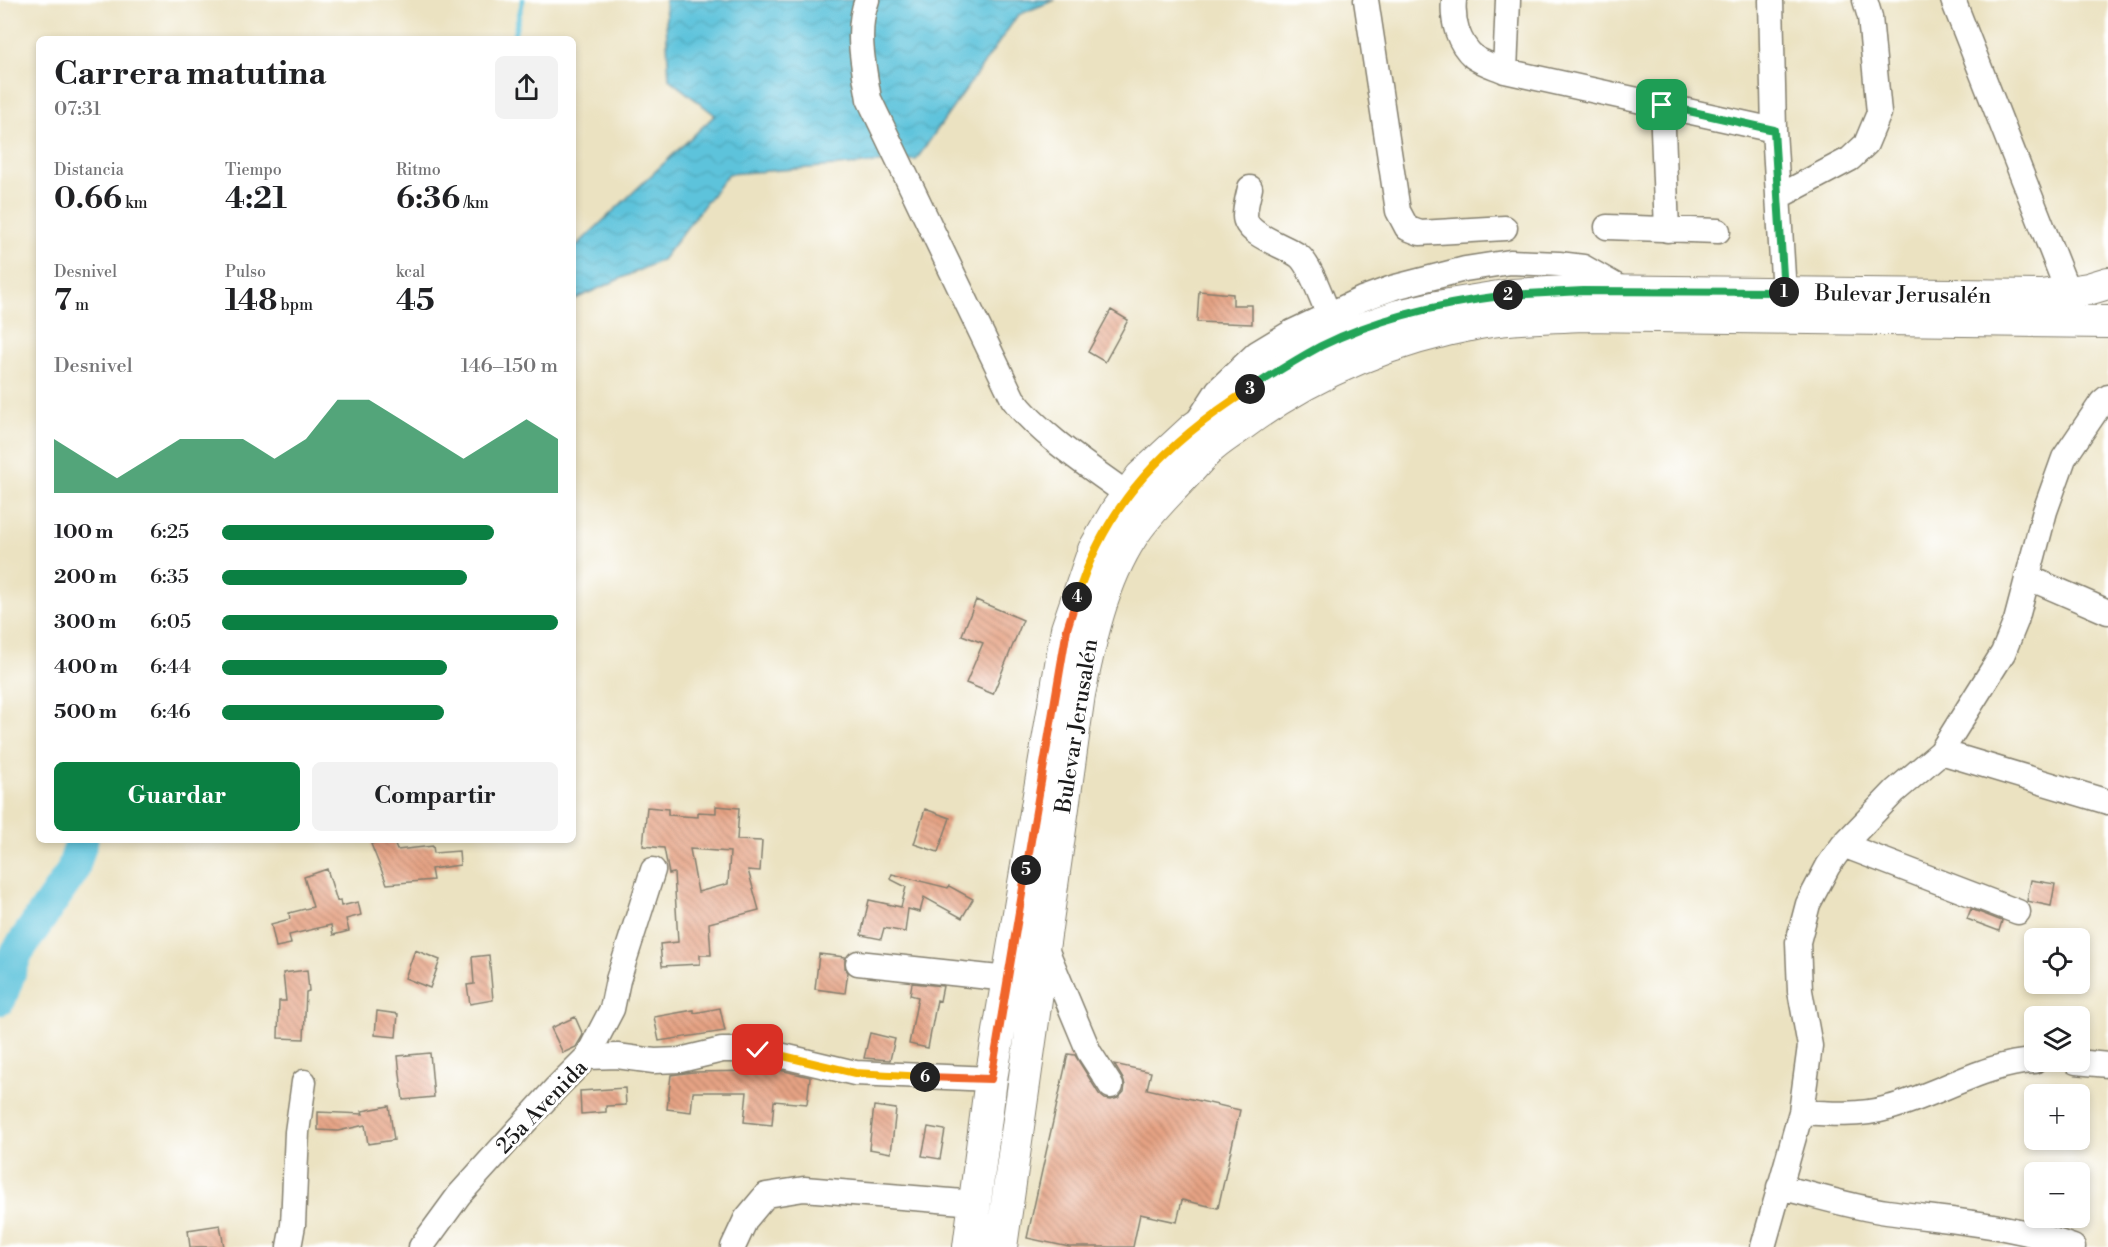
<!DOCTYPE html>
<html lang="es">
<meta charset="utf-8">
<style>
body{margin:0;font-family:"Libre Bodoni",serif;background:#f2f2f2;color:#202124;height:100vh;display:flex;flex-direction:column;font-size:22px;white-space:nowrap}
*{box-sizing:border-box;margin:0}
p{font-size:20px;color:#757577}
.icon{flex:none;width:33px;height:33px;fill:none;stroke:currentColor;stroke-width:2;stroke-linecap:round;stroke-linejoin:round}
.map{position:relative;flex:1;overflow:hidden}
.side{position:absolute;left:36px;top:36px;width:540px;height:807px;display:flex;flex-direction:column;background:#fff;border-radius:9px;box-shadow:0 3px 9px #0003}
.side>*{flex:none}
.controls{position:absolute;left:2024px;top:928px;display:grid;gap:12px}
.controls a{display:grid;place-items:center;width:66px;height:66px;border-radius:9px;background:#fff;box-shadow:0 3px 9px #0003;font-size:30px}
.pin{position:absolute;display:grid;place-items:center;width:51px;height:51px;color:#fff;margin:-26px;border-radius:12px;box-shadow:0 3px 9px #0006}
.km{position:absolute;width:30px;height:30px;margin:-15px;border-radius:50%;background:#222;color:#fff;font-size:16px;line-height:30px;text-align:center}
.round{display:grid;place-items:center;flex:none;width:63px;height:63px;border-radius:9px;background:#f2f2f2}
.summary{display:flex;align-items:center;justify-content:space-between;height:102px;padding:0 18px}
h1{font-size:33px;font-weight:800;line-height:45px}
.stats{display:grid;grid-template-columns:repeat(3,1fr);gap:9px;height:102px;padding:6px 18px}
.stats div{display:grid;align-content:center}
.stats b{font-size:30px;font-weight:800}
.stats small{font-size:16px;font-weight:400}
.stats p{font-size:16px}
.chart{height:168px;padding:12px 18px}
.chart p{display:flex;justify-content:space-between}
.chart svg{width:100%;height:108px;margin-top:6px;fill:#0b8043;opacity:.7}
.action{display:flex;gap:12px;margin-top:auto;padding:12px 18px}
.action a{flex:1;height:69px;border-radius:9px;background:#0b8043;color:#fff;font-size:24px;font-weight:800;line-height:69px;text-align:center}
.action a+a{background:#f2f2f2;color:#202124}
ul{padding:0 18px;list-style:none;font-size:20px}
li{display:grid;grid-template-columns:96px 72px 1fr;align-items:center;height:45px}
li i{height:15px;border-radius:8px;background:#0b8043}
.map>svg:first-child{display:block}
</style>
<div class="map">
<svg width="2108" height="1247" viewBox="0 0 2108 1247">
<defs>
<pattern id="water-waves" width="16" height="10" patternUnits="userSpaceOnUse" patternTransform="scale(1.5)"><rect width="16" height="10" fill="#5dc3db"/><path d="M0 5q4-4 8 0t8 0" fill="none" stroke="#50a7bb"/></pattern>
<pattern id="building-back-hatch" width="6" height="6" patternUnits="userSpaceOnUse" patternTransform="scale(1.5)"><rect width="6" height="6" fill="#e6a384"/><path d="M-1 5l2 2M0 0l6 6M5-1l2 2" fill="none" stroke="#ba846b"/></pattern>
</defs>
<rect width="100%" height="100%" fill="#fff"/>
<filter id="ink" filterUnits="userSpaceOnUse"><feTurbulence type="fractalNoise" baseFrequency=".0167" numOctaves="2"/><feDisplacementMap in="SourceGraphic" scale="12" xChannelSelector="R" yChannelSelector="G"/><feConvolveMatrix kernelMatrix="1 2 1 2 8 2 1 2 1" color-interpolation-filters="sRGB"/></filter>
<filter id="wash" filterUnits="userSpaceOnUse"><feTurbulence type="fractalNoise" baseFrequency=".008" numOctaves="4" result="noise"/><feDisplacementMap in="SourceGraphic" scale="24" xChannelSelector="R" yChannelSelector="G"/><feGaussianBlur stdDeviation="1.35" result="paint"/><feColorMatrix in="noise" values="0 0 0 0 0 0 0 0 0 0 0 0 0 0 0 0 0 1.4 0 .05"/><feComposite in="paint" operator="in"/></filter>
<g filter="url(#wash)">
<rect width="100%" height="100%" fill="#ebe2c1"/>
<path fill="url(#water-waves)" stroke="#3c707c" stroke-width="1.5" d="M665 0H1055L1018 15 916 160 728 174 662 260 573 300V249L715 115 669 79Z"/>
<g fill="none" stroke-linecap="round" stroke-linejoin="round">
<path stroke="#5dc3db" stroke-width="5" d="M513 39 523 0"/>
<path stroke="#5dc3db" stroke-width="33" d="M0 999 17 952 72 872 82 840"/>
</g>
<g id="blocks">
<path fill="url(#building-back-hatch)" fill-rule="evenodd" d="M1199 291 1233 294V305H1252V324L1197 322Z
M1111 310 1128 320 1105 362 1088 352Z
M976 600 1023 620 993 694 966 683 983 643 962 635Z
M716 806 739 808 737 840 762 841 760 871 748 870 759 910 709 923 711 955H700V964L662 966 660 944 678 942 674 873 669 874 664 848 643 846 647 807 668 809V815L698 817V812L716 813ZM690 849 730 852 728 884 698 892Z
M925 809 950 818 938 852 914 844Z
M381 840H393L397 850 433 846 434 853 459 851 460 865 431 869 433 880 387 884 371 844Z
M327 869 337 901 340 900 341 906 358 902 361 915 346 919 349 931 333 935 331 925 289 935 291 944 276 947 271 924 290 919 289 913 313 907 304 877Z
M892 874 948 888 949 886 973 899 962 918 924 897 920 912 908 909 905 932 884 928 881 939 861 935 869 900 901 907 906 887 890 879Z
M2031 880 2055 884 2051 906 2027 901Z
M1971 909 2002 921 1999 931 1967 919Z
M415 950 440 960 430 988 405 978Z
M819 954 845 957V968L848 972 845 993 815 989Z
M489 955 493 1000 470 1004 467 985 474 984 472 957Z
M307 970 309 991 306 992 304 1039 278 1038 279 1001H286L283 973Z
M912 983 943 986 940 1001 937 1000 928 1048 909 1044 918 997 910 995Z
M720 1008 725 1031 659 1041 654 1017 694 1010V1013Z
M377 1011 398 1014 396 1037 375 1035Z
M575 1017 583 1035 576 1047 563 1053 551 1028Z
M870 1033 895 1039 890 1060 864 1058Z
M430 1053 434 1097 403 1100 398 1056Z
M1068 1054 1075 1055 1099 1094 1105 1099 1111 1100 1118 1098 1124 1092 1125 1085 1123 1079 1114 1064 1151 1072 1147 1089 1240 1110 1218 1208 1182 1200 1177 1222 1140 1214 1133 1247H1069L1027 1238Z
M758 1065 810 1077 807 1104 774 1101 772 1125 744 1122 747 1092H693L691 1112 667 1109 671 1075 693 1072 757 1071Z
M625 1088 626 1105 606 1106V1112L581 1114 580 1091Z
M389 1106 394 1140 368 1144 365 1125 338 1131 318 1130V1112L363 1114 362 1111Z
M874 1106 896 1109 891 1153 869 1149Z
M928 1127 945 1130 940 1159 922 1156Z
M220 1225 224 1247H190L188 1230Z"/>
</g>
</g>
<g filter="url(#ink)">
<use href="#blocks" fill-opacity="0" stroke="#847f6e" stroke-width="1.5"/>
<g fill="none" stroke-linecap="round" stroke-linejoin="round">
<defs>
<path id="minor" d="M867 0C855 31 864 68 869 99L1013 399C1042 438 1101 474 1140 504
M1366 0 1398 211 1407 228 1420 233 1505 228
M1454 0C1452 21 1458 43 1474 57 1482 63 1496 67 1505 71L1774 130
M1771 0 1774 130 1784 293
M1953 0 2068 292
M1505 71 1508 0
M1662 105 1667 230
M1250 188C1248 197 1245 207 1245 216 1245 235 1286 246 1299 256 1311 266 1322 300 1329 315
M1778 197 1850 159 1866 144 1879 113 1870 17 1865 0
M1607 227 1718 231
M1198 421 1218 390 1257 353 1292 332 1362 299 1395 287 1465 269 1510 262 1559 264 1583 267 1625 291
M2027 577 2108 612
M1941 752 2108 802
M1843 845 2018 912
M1043 942 1089 1052 1111 1086
M858 963 1008 979
M587 1057 612 1009 618 980 653 870
M2076 1062 2108 1065
M1801 1112C1830 1114 1860 1116 1888 1108 1935 1096 1986 1063 2034 1061
M1779 1187C1815 1195 1851 1207 1887 1212 1950 1221 2013 1224 2073 1247
M289 1247 293 1225 297 1132 304 1082
M421 1247 459 1195 555 1089 587 1057 617 1056 654 1061 680 1060 722 1050H758L855 1073 991 1079
M733 1247 746 1219 766 1195 804 1189 975 1203
M1763 1247 1801 1112 1810 1046 1800 991 1798 942 1808 904 1828 866 1843 845 1895 791 1941 752 2003 653 2016 621 2045 511 2064 458 2102 402 2108 397"/>
<path id="major" d="M969 1247 991 1079 1067 629 1094 550 1117 510 1141 477 1194 428 1244 393 1321 346 1359 330 1398 316 1437 307 1511 295 1583 291 2041 296 2088 289 2108 283
M1001 1247 1079 694C1090 641 1102 582 1132 536 1144 517 1161 500 1176 484 1187 473 1197 461 1207 451 1217 441 1229 434 1240 426 1310 373 1393 339 1479 323 1514 316 1549 317 1583 315L2108 322"/>
</defs>
<use href="#minor" stroke="#847f6e" stroke-width="27"/>
<use href="#major" stroke="#847f6e" stroke-width="34"/>
<use href="#minor" stroke="#fff" stroke-width="24"/>
<use href="#major" stroke="#fff" stroke-width="32"/>
</g>
</g>
<g fill="none" stroke-linecap="round" stroke-linejoin="round" filter="url(#ink)">
<defs>
<path id="split-1" d="M1662 105 1774 130 1784 292"/>
<path id="split-2" d="M1508 295 1583 291 1784 292"/>
<path id="split-3" d="M1250 389C1273 374 1297 359 1321 346 1379 317 1444 303 1508 295"/>
<path id="split-4" d="M1077 597C1106 502 1168 441 1250 389"/>
<path id="split-5" d="M1026 870 1067 629 1077 597"/>
<path id="split-6" d="M925 1077 991 1079 1026 870"/>
<path id="split-7" d="M758 1050 855 1073 925 1077"/>
</defs>
<use href="#split-1" stroke="#fff" stroke-width="12"/>
<use href="#split-2" stroke="#fff" stroke-width="12"/>
<use href="#split-3" stroke="#fff" stroke-width="12"/>
<use href="#split-4" stroke="#fff" stroke-width="12"/>
<use href="#split-5" stroke="#fff" stroke-width="12"/>
<use href="#split-6" stroke="#fff" stroke-width="12"/>
<use href="#split-7" stroke="#fff" stroke-width="12"/>
<use href="#split-1" stroke="#22a559" stroke-width="8"/>
<use href="#split-2" stroke="#22a559" stroke-width="8"/>
<use href="#split-3" stroke="#22a559" stroke-width="8"/>
<use href="#split-4" stroke="#f5b400" stroke-width="8"/>
<use href="#split-5" stroke="#f0652b" stroke-width="8"/>
<use href="#split-6" stroke="#f0652b" stroke-width="8"/>
<use href="#split-7" stroke="#f5b400" stroke-width="8"/>
</g>
<g text-anchor="middle" dominant-baseline="central" stroke-width="6" stroke-linejoin="round" paint-order="stroke">
<g font-size="22" fill="#1c1c1c" stroke="#fff">
<text transform="translate(1903 295) rotate(1)">Bulevar Jerusalén</text>
<text transform="translate(1077 726) rotate(-81)">Bulevar Jerusalén</text>
<text transform="translate(542 1107) rotate(-46)">25a Avenida</text>
</g>
</g>
</svg>
<div class="controls">
<a><svg class="icon" aria-label="locate" viewBox="0 0 24 24"><circle cx="12" cy="12" r="6"/><path d="M12 2v4M12 18v4M2 12h4M18 12h4"/></svg></a>
<a><svg class="icon" aria-label="layers" viewBox="0 0 24 24"><path d="M12 4l9 5-9 5-9-5zM3 14l9 5 9-5"/></svg></a>
<a>+</a>
<a>−</a>
</div>
<div class="pin" style="left:1662px;top:105px;background:#1e9e55"><svg class="icon" aria-label="arrive" viewBox="0 0 24 24"><path d="M6 21V4h12l-3 4 3 4H6"/></svg></div>
<div class="pin" style="left:758px;top:1050px;background:#d93025"><svg class="icon" aria-label="check" viewBox="0 0 24 24"><path d="M5 12l5 5 9-10"/></svg></div>
<b class="km" style="left:1784px;top:292px">1</b>
<b class="km" style="left:1508px;top:295px">2</b>
<b class="km" style="left:1250px;top:389px">3</b>
<b class="km" style="left:1077px;top:597px">4</b>
<b class="km" style="left:1026px;top:870px">5</b>
<b class="km" style="left:925px;top:1077px">6</b>
<section class="side">
<div class="summary"><div><h1>Carrera matutina</h1><p>07:31</p></div><a class="round"><svg class="icon" aria-label="share" viewBox="0 0 24 24"><path d="M12 15V3M7 8l5-5 5 5M5 13v7h14v-7"/></svg></a></div>
<div class="stats">
<div><p>Distancia</p><b>0.66<small> km</small></b></div>
<div><p>Tiempo</p><b>4:21</b></div>
<div><p>Ritmo</p><b>6:36<small> /km</small></b></div>
</div>
<div class="stats">
<div><p>Desnivel</p><b>7<small> m</small></b></div>
<div><p>Pulso</p><b>148<small> bpm</small></b></div>
<div><p>kcal</p><b>45</b></div>
</div>
<div class="chart"><p><span>Desnivel</span>146–150 m</p>
<svg viewBox="0 0 160 44" preserveAspectRatio="none"><path d="M0 44V22L10 30L20 38L30 30L40 22L50 22L60 22L70 30L80 22L90 6L100 6L110 14L120 22L130 30L140 22L150 14L160 22V44z"/></svg>
</div>
<ul>
<li><b>100 m</b>6:25<i style="width:81%"></i></li>
<li><b>200 m</b>6:35<i style="width:73%"></i></li>
<li><b>300 m</b>6:05<i style="width:100%"></i></li>
<li><b>400 m</b>6:44<i style="width:67%"></i></li>
<li><b>500 m</b>6:46<i style="width:66%"></i></li>
</ul>
<div class="action"><a>Guardar</a><a>Compartir</a></div>
</section>
</div>
